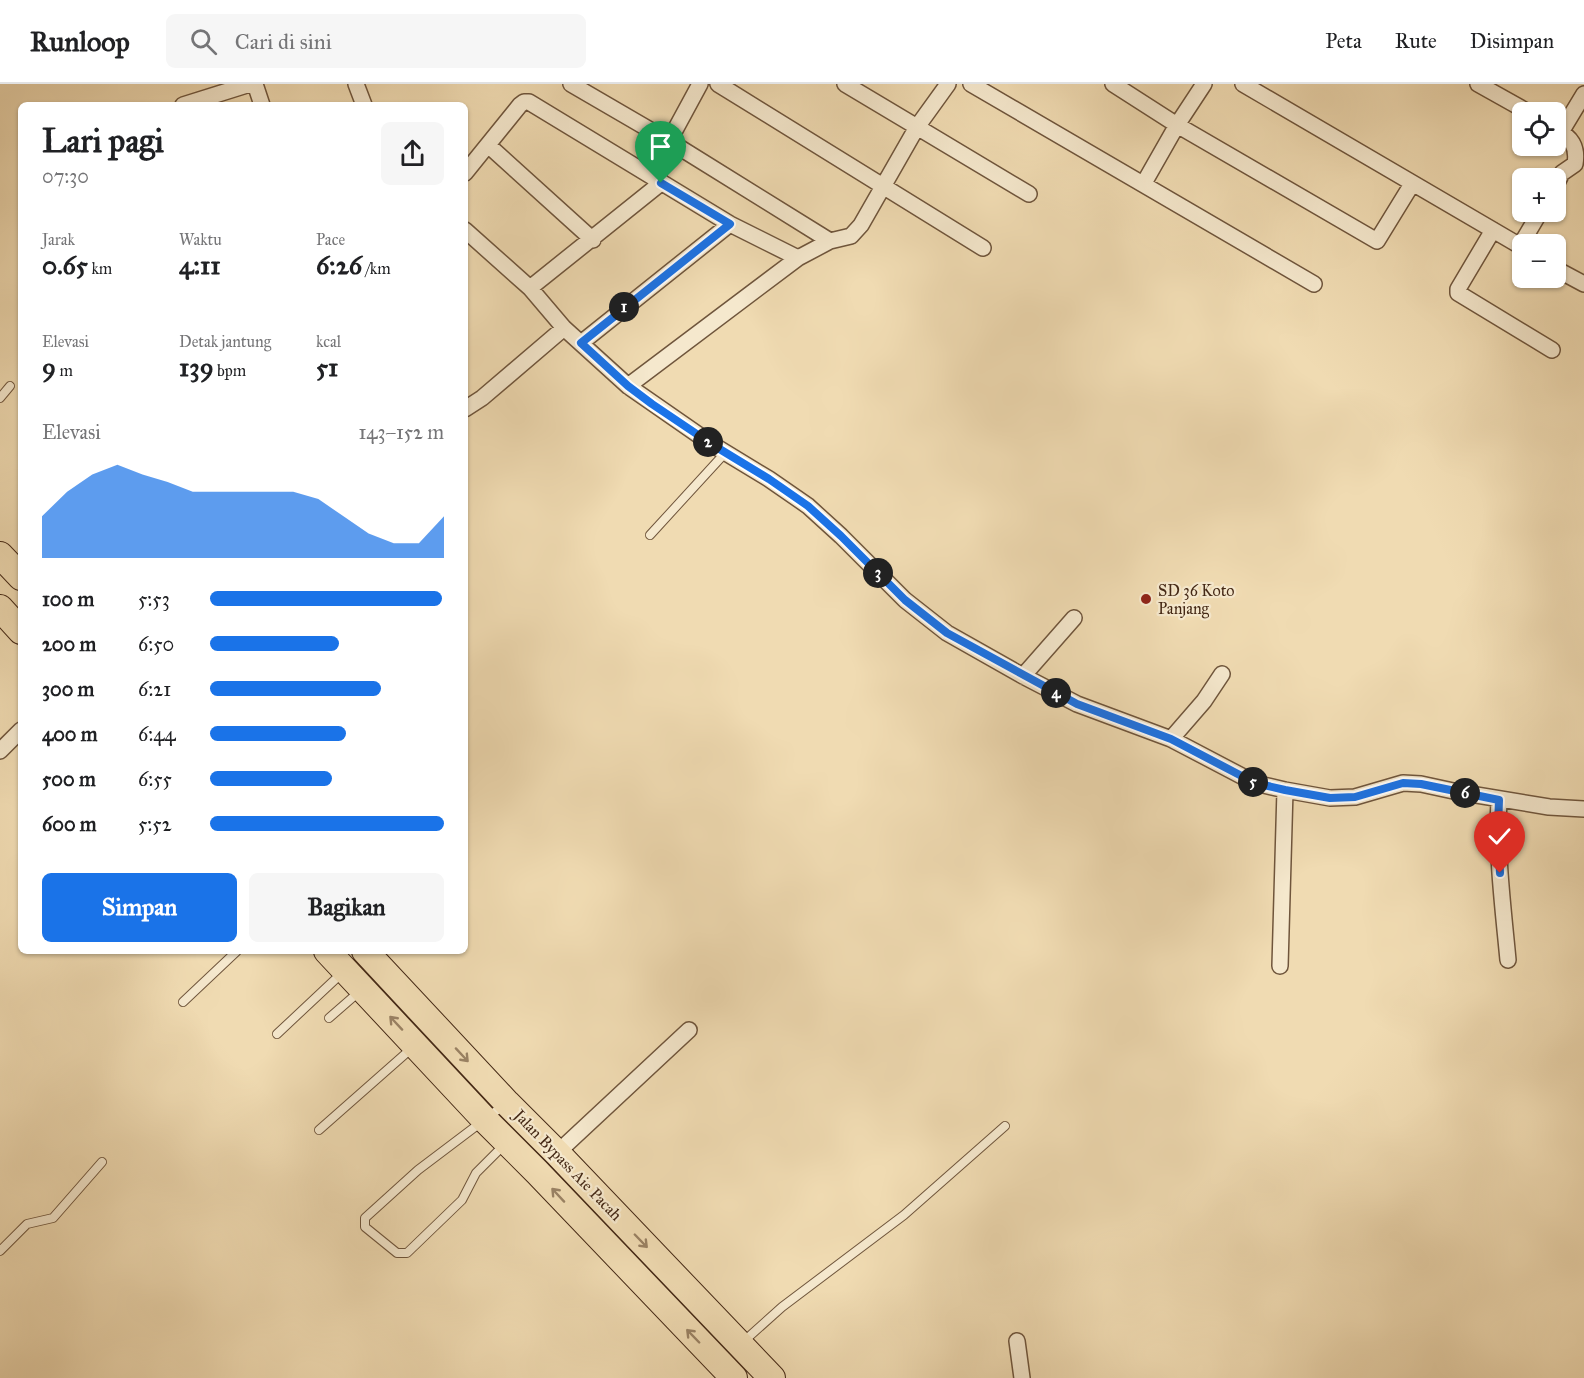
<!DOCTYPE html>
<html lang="id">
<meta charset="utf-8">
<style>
body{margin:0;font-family:"IM FELL Great Primer",serif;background:#f6f6f6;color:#202124;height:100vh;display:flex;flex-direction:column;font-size:22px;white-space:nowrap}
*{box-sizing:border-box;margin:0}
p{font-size:20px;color:#757577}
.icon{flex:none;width:33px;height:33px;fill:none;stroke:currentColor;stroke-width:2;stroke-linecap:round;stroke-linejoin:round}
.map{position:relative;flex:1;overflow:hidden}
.details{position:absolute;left:18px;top:18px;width:450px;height:852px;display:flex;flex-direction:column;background:#fff;border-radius:9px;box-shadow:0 2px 4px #0004}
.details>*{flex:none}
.buttons{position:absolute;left:1512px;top:18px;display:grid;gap:12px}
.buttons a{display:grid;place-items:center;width:54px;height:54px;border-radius:9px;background:#fff;box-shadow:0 2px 4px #0004;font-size:30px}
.pin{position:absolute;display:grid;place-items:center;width:51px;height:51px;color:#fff;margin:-62px -26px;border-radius:50% 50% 50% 0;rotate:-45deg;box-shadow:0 0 6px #0007}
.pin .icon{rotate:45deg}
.km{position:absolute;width:30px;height:30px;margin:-15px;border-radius:50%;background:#222;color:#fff;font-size:16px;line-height:30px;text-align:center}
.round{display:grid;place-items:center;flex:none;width:63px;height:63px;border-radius:9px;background:#f6f6f6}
.summary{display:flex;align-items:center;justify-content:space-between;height:102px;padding:0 24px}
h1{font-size:33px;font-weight:700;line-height:45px}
.figures{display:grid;grid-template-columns:repeat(3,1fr);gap:9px;height:102px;padding:6px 24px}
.figures div{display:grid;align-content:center}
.figures b{font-size:26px;font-weight:700}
.figures small{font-size:16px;font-weight:400}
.figures p{font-size:16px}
.chart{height:168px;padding:12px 24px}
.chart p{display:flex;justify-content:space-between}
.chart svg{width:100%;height:108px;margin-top:6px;fill:#1a73e8;opacity:.7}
.primary-button{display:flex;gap:12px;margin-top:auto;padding:12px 24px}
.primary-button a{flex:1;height:69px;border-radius:9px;background:#1a73e8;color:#fff;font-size:24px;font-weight:700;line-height:69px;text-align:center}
.primary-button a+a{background:#f6f6f6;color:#202124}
ul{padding:0 24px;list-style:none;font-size:20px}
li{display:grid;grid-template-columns:96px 72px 1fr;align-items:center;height:45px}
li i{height:15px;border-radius:8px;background:#1a73e8}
header{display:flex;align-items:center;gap:36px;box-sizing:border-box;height:84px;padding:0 30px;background:#fff;border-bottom:2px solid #e0e0e0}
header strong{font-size:28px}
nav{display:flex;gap:33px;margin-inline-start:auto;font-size:21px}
.search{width:420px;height:54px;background:#f6f6f6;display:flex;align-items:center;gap:15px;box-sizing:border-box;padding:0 21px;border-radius:9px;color:#757577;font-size:22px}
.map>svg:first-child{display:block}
</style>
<header>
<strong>Runloop</strong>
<div class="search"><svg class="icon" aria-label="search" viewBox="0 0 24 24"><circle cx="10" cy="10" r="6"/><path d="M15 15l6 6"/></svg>Cari di sini</div>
<nav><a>Peta</a><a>Rute</a><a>Disimpan</a></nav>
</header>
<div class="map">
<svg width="1584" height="1294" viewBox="0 0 1584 1294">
<rect width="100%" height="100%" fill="#f0dbb2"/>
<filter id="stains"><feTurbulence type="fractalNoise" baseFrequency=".00333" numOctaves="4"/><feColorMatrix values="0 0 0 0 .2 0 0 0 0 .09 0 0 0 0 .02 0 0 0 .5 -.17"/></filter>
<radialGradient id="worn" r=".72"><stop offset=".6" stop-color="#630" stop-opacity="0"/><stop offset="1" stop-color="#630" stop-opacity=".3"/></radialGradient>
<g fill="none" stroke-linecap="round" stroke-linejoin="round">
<defs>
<path id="service" d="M0 314 10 302
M650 451 726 368
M183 918 237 867
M329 934 360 907
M277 950 342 889
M504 1021 418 1086 365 1134V1143L397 1169H407L462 1116 476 1089 505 1060
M319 1046 412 964
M0 1167 27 1140 53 1134 102 1078
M743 1258 782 1223 904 1131 1005 1042"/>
<path id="minor" d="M255 0 262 21
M356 0 364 21
M571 0 669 57 830 157
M718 0 983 164
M845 0 917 43 948 0
M971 0 1314 200
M1113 0 1177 41 1377 157 1412 100
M1243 0 1522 163
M1478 0 1528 28
M183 21 250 0
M1556 45C1571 53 1578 62 1575 80L1562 89 1556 101
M1561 48 1584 10
M488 61 593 156
M465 89 520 21 524 18H529L730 140 798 174
M1144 99 1177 41 1204 0
M465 146 530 204 564 244 628 302 713 361 769 395 808 422 841 452 905 516 947 549 1023 592 1077 620 1171 655 1255 699 1285 706 1330 714 1355 713 1403 699 1421 700 1458 708 1549 723 1584 725
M1493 146 1458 205V209L1552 266
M1520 162 1540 128
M1556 185 1584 200
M530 204 661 99 655 83 700 0
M581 259 730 140
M628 302 798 174 830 157 851 152 861 141 917 43 1029 110
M465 325 482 314 564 244
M1023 592 1074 534
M1171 655 1204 617 1222 590
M0 667 21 646
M1499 716C1496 769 1503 823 1508 876
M1280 882 1285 706
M557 1069 689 946
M1017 1257 1022 1294"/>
<path id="trunk" d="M0 471 21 493
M0 524 21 547
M327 867 485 1036 537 1088 734 1294
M365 867 507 1019 557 1069 772 1294"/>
</defs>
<use href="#service" stroke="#6f553c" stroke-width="10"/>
<use href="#minor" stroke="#6f553c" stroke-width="18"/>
<use href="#trunk" stroke="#442815" stroke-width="28"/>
<use href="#service" stroke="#f5e8cd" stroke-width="8"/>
<use href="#minor" stroke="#f5e8cd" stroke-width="15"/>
<use href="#trunk" stroke="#f0dbb2" stroke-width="26"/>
</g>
<defs><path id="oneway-shaft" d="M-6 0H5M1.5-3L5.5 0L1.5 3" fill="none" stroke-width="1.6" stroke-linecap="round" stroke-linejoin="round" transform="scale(1.5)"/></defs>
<g stroke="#9a8264">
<use href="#oneway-shaft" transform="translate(396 939) rotate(-133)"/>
<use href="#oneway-shaft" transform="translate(462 971) rotate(47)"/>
<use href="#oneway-shaft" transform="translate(558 1111) rotate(-133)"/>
<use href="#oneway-shaft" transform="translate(641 1157) rotate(46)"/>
<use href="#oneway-shaft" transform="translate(693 1252) rotate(-134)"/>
</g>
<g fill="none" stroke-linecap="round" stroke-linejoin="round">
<defs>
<path id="route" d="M661 99 730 140 581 259 628 302 652 320 713 361 769 395 808 422 841 452 905 516 947 549 1077 620 1171 655 1255 699 1285 706 1330 714 1355 713 1403 699 1421 700 1499 716 1498 743 1500 789"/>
</defs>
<use href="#route" stroke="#fff" stroke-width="12"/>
<use href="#route" stroke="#1a73e8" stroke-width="8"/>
</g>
<circle fill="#8f2418" stroke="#f5e8cd" stroke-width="2" cx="1146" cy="515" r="6"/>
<g text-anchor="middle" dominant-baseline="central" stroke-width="4.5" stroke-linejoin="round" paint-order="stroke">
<g font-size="16" fill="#442815" stroke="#f5e8cd" text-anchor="start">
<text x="1158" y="506">SD 36 Koto<tspan x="1158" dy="18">Panjang</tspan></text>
</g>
<g font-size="16" fill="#442815" stroke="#f5e8cd">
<text transform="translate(568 1081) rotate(46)">Jalan Bypass Aie Pacah</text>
</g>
</g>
<rect width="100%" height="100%" filter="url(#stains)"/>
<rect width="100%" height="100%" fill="url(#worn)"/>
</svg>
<div class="buttons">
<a><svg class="icon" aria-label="locate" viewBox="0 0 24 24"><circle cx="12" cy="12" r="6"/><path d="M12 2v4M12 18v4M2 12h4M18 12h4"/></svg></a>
<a>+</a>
<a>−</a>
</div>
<div class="pin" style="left:661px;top:99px;background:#1e9e55"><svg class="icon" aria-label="arrive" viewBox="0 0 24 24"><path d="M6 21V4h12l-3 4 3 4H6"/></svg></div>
<div class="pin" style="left:1500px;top:789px;background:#d93025"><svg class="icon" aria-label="check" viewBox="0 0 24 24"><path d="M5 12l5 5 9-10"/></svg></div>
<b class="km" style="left:624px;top:223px">1</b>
<b class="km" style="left:708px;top:358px">2</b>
<b class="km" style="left:878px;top:489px">3</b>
<b class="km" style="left:1056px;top:609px">4</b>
<b class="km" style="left:1253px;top:698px">5</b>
<b class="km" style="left:1465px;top:709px">6</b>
<section class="details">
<div class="summary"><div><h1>Lari pagi</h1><p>07:30</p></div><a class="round"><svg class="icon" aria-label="share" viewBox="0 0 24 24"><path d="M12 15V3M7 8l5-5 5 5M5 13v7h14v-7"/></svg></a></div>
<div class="figures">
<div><p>Jarak</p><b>0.65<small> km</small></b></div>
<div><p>Waktu</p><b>4:11</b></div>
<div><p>Pace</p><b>6:26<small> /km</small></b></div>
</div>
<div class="figures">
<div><p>Elevasi</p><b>9<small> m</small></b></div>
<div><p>Detak jantung</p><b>139<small> bpm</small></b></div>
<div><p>kcal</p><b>51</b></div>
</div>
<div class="chart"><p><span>Elevasi</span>143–152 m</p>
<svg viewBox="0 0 160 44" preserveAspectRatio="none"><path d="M0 44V27L10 17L20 10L30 6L40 10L50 13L60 17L70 17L80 17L90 17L100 17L110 20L120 27L130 34L140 38L150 38L160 27V44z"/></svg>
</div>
<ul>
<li><b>100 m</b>5:53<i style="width:99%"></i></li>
<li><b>200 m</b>6:50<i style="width:55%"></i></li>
<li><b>300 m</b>6:21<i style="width:73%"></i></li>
<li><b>400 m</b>6:44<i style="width:58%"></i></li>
<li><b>500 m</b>6:55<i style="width:52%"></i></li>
<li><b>600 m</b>5:52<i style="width:100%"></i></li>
</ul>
<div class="primary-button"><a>Simpan</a><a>Bagikan</a></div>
</section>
</div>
